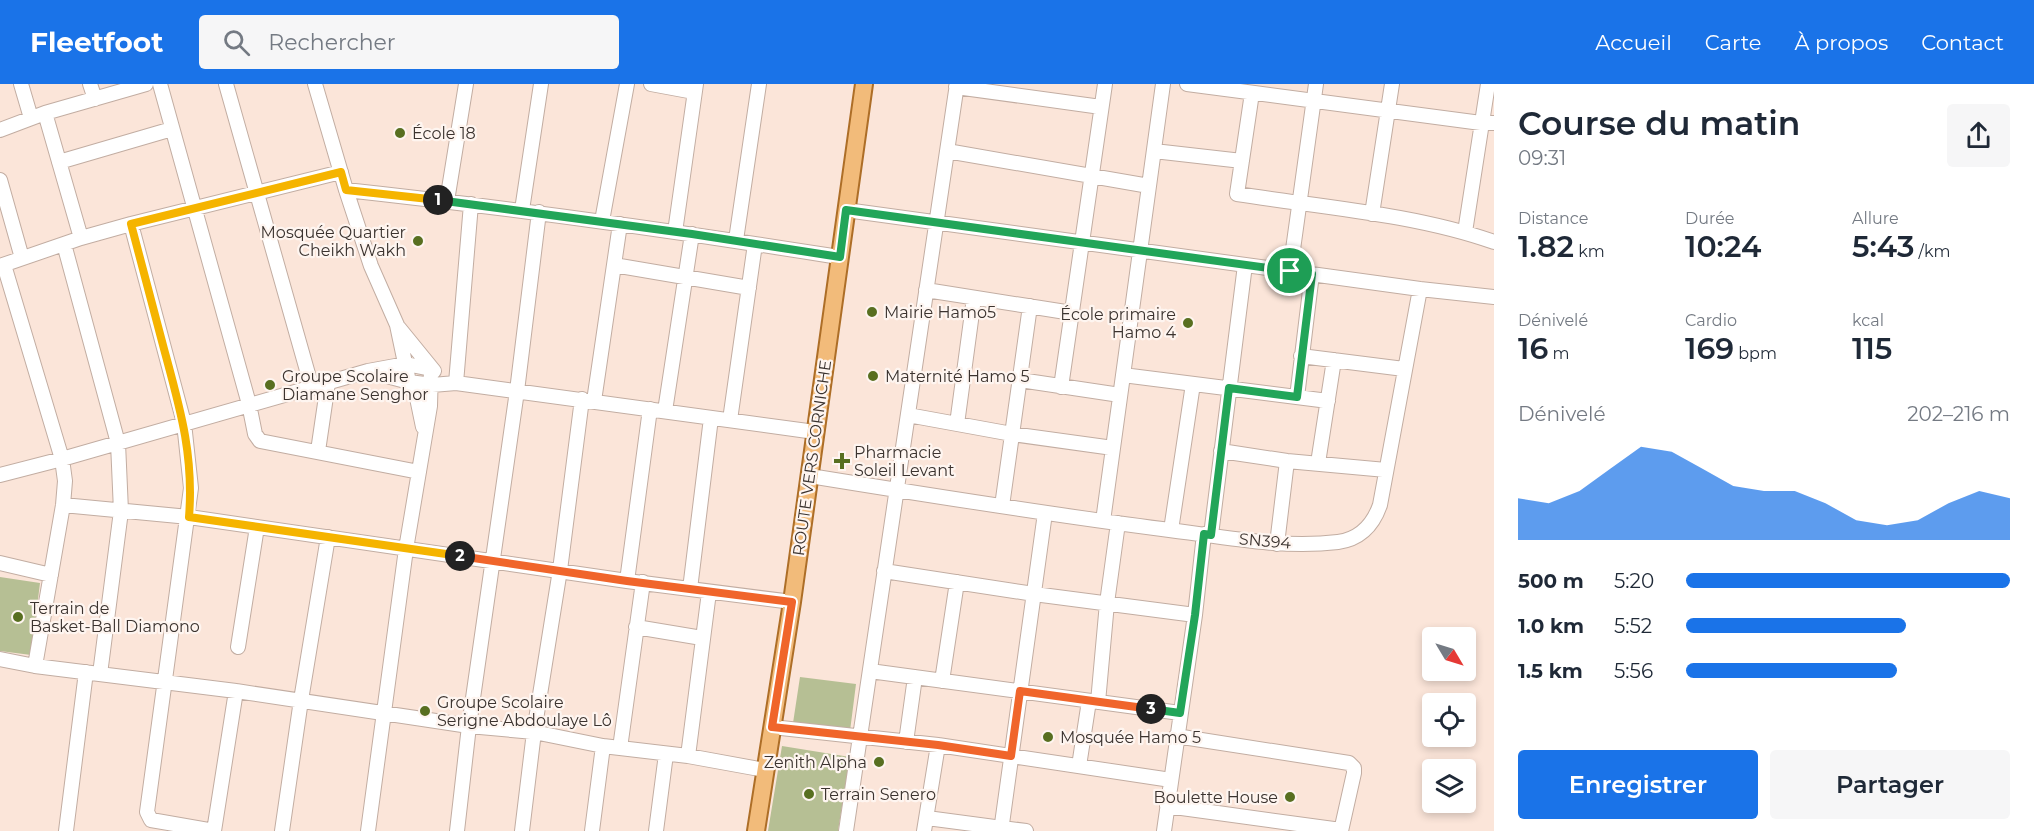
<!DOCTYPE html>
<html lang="fr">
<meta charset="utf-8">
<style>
body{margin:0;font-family:Montserrat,sans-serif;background:#f6f6f7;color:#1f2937;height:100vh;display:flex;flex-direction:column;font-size:22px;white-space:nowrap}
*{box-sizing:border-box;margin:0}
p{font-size:20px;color:#747a83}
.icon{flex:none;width:33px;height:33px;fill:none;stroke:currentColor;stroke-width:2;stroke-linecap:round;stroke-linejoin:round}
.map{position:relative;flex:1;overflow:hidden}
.sheet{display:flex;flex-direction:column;background:#fff;width:540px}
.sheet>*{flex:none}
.needle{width:39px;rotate:128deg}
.buttons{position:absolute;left:1422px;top:543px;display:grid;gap:12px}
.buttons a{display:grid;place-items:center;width:54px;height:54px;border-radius:6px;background:#fff;box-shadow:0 3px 9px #0003;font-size:30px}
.pin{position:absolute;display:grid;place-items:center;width:51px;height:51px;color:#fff;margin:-26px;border:3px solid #fff;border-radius:50%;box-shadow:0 2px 6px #0007}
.km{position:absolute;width:30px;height:30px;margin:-15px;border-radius:50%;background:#222;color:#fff;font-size:16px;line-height:30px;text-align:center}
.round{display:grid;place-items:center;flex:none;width:63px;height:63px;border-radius:6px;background:#f6f6f7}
.summary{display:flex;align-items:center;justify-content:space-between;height:102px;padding:0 24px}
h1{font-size:33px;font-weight:600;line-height:45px}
.metrics{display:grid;grid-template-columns:repeat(3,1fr);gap:9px;height:102px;padding:6px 24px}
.metrics div{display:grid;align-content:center}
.metrics b{font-size:30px;font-weight:600}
.metrics small{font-size:16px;font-weight:400}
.metrics p{font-size:16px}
.chart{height:168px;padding:12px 24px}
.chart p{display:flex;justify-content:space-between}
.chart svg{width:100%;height:108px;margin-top:6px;fill:#1a73e8;opacity:.7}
.button{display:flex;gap:12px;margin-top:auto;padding:12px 24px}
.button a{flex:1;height:69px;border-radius:6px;background:#1a73e8;color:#fff;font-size:24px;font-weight:600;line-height:69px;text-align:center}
.button a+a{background:#f6f6f7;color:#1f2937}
ul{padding:0 24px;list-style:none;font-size:20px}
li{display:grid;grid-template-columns:96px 72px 1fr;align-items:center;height:45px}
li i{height:15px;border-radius:8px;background:#1a73e8}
header{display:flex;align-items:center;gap:36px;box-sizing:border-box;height:84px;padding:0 30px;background:#1a73e8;color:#fff}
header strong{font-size:28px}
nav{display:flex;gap:33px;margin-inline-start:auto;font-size:21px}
.search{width:420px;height:54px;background:#f6f6f7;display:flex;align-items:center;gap:15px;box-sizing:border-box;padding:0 21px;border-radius:6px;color:#747a83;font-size:22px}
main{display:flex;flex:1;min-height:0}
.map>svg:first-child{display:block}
</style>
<header>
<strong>Fleetfoot</strong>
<div class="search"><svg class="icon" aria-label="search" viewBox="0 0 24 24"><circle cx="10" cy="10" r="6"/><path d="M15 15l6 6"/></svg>Rechercher</div>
<nav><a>Accueil</a><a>Carte</a><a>À propos</a><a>Contact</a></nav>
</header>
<main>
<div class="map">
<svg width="1494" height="747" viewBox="0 0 1494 747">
<rect width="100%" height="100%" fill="#fbe5d9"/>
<path fill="#b6bf94" d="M0 493 40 499 31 571 0 567Z
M800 593 856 600 850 647 793 639Z
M782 662 850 673 838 747H768Z"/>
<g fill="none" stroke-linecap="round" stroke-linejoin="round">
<defs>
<path id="minor" d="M21 0 31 34
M90 0 95 15
M160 0 249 320 255 350 260 357 419 388
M226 0 312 304
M315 0 346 106 371 182 397 241 409 298 417 314 423 343
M651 0 694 8
M1187 0 1481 39H1494
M956 3 1101 23
M1252 9 1237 110C1320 123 1415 130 1494 158
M45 29 81 154
M0 46 45 29 146 0
M947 67 1149 102
M1154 67 1242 77
M59 78 172 45
M0 96 22 174
M346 106C511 124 675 147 839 173
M447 117 466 0
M522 126 541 0
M846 126 1420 205 1494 213
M1372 130 1392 0
M602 137 627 0
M131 140 184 339 191 404 147 728 151 736 214 747 236 607
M675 148 696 0
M1465 148 1488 0
M736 156 759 0
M64 160 118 359 121 427 100 590
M4 181 62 375 65 397 63 421 35 582
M614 181 749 204
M0 182 81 154 131 140 341 88
M1290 187 1316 0
M926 206 1072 229
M399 244 434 287
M1301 272 1404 285
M368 287 409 298 432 301 456 299 815 348
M1123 291 1328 317
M1020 296 1120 311
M456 299 471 120
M1061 303 1105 0
M1297 313 1312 190
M594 317 620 140
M665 327 692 150
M908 331 1012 350 1113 364
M730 336 755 160
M957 340 974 214
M318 367 328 299
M1221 367 1287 377 1386 386
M1318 379 1334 276
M0 391 62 375 368 287 406 280 431 285
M810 392C927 411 1044 430 1162 445 1220 452 1279 465 1338 458 1360 455 1373 441 1380 421L1420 205
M63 421 189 433 627 497 792 518
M1002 422 1030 222
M1103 437 1163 0
M1171 446 1193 300
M1211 451 1245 181
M1277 460 1287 377
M0 479 51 491
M884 487 1034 510 1195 531
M627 497 650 325
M690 505 711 334
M636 543 702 554
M238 563 257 443
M0 575 35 582 236 607 469 642 534 648 603 662 688 672 765 686
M870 587 1180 629
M942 597 957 498
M1098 618 1107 519 1118 439
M772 643 938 661 1171 696
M1176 652 1349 679 1354 684V689L1341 747
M906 658 915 593
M620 664 643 498
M688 672 709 508
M1079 682 1089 617
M1167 722 1341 746
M927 734 1026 747
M66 747 86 588
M282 747 301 616 328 453
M368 747 406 465 430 322 431 285
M457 747 469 642 517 307 539 128
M522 747 534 648 560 486 582 315
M592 747 603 662
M656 747 666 670
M846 747 957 0
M924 747 938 661
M1001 747 1045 429
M1164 747 1195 531 1204 450"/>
<path id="major" d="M756 747 792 518 864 0"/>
</defs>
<use href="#minor" stroke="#c2ada2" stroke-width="16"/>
<use href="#major" stroke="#ad6e27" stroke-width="20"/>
<use href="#minor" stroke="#fff" stroke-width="14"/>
<use href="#major" stroke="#f2bb7a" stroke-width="16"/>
</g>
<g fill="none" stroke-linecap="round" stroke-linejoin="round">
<defs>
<path id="split-1" d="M438 116 692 150 840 173 846 126 1290 187"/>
<path id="split-2" d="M438 116 346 106 341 88 131 140C142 181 153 223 164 265 180 324 194 371 189 433L460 472"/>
<path id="split-3" d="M460 472 627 497 792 518 772 643 938 661 1011 672 1020 607 1151 625"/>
<path id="split-4" d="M1151 625 1180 629 1195 531 1204 450 1211 451 1229 304 1297 313 1312 190 1290 187"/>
</defs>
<use href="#split-1" stroke="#fff" stroke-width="12"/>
<use href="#split-2" stroke="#fff" stroke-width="12"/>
<use href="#split-3" stroke="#fff" stroke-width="12"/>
<use href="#split-4" stroke="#fff" stroke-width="12"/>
<use href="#split-1" stroke="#22a559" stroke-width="8"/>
<use href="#split-2" stroke="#f5b400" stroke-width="8"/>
<use href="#split-3" stroke="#f0652b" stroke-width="8"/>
<use href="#split-4" stroke="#22a559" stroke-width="8"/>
</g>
<g fill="#586f20" stroke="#fef5f0" stroke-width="2">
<circle cx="400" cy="49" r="6"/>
<circle cx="418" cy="157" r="6"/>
<circle cx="872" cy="228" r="6"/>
<circle cx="1188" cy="239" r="6"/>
<circle cx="873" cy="292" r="6"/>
<circle cx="270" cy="301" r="6"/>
<path d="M839 368h6v6h6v6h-6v6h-6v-6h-6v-6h6z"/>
<circle cx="18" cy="533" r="6"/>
<circle cx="425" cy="627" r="6"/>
<circle cx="1048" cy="653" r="6"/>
<circle cx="879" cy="678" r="6"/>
<circle cx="809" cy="710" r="6"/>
<circle cx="1290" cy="713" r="6"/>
</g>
<g text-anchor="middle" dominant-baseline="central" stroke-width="4.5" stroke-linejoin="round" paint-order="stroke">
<g font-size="16" fill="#3b332f" stroke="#fef5f0" text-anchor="start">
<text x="412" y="49">École 18</text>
<text x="406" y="148" text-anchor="end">Mosquée Quartier<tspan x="406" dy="18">Cheikh Wakh</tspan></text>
<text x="884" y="228">Mairie Hamo5</text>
<text x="1176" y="230" text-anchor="end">École primaire<tspan x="1176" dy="18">Hamo 4</tspan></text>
<text x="282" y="292">Groupe Scolaire<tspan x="282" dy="18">Diamane Senghor</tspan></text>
<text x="885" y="292">Maternité Hamo 5</text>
<text x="854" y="368">Pharmacie<tspan x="854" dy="18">Soleil Levant</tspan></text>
<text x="30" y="524">Terrain de<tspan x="30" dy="18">Basket-Ball Diamono</tspan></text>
<text x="437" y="618">Groupe Scolaire<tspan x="437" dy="18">Serigne Abdoulaye Lô</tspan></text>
<text x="1060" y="653">Mosquée Hamo 5</text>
<text x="867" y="678" text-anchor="end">Zenith Alpha</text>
<text x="821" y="710">Terrain Senero</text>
<text x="1278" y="713" text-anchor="end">Boulette House</text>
</g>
<g font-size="16" fill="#3b332f" stroke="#fef5f0">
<text transform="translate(812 374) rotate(-82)">ROUTE VERS CORNICHE</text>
<text transform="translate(1265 457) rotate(5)">SN394</text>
</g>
</g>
</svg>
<div class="buttons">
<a><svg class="needle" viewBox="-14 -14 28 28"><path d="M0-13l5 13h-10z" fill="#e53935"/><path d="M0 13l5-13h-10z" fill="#747a83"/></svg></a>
<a><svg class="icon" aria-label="locate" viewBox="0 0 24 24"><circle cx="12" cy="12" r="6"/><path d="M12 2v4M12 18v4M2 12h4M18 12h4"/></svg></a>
<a><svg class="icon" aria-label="layers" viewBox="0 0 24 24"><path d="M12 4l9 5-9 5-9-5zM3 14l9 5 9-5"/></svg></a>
</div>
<div class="pin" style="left:1290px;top:187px;background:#1e9e55"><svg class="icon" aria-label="arrive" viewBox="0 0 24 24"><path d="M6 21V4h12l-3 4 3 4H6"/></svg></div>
<b class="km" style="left:438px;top:116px">1</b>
<b class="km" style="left:460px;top:472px">2</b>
<b class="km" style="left:1151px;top:625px">3</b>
</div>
<section class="sheet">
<div class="summary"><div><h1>Course du matin</h1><p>09:31</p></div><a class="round"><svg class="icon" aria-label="share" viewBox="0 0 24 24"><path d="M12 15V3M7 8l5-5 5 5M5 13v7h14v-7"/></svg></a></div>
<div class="metrics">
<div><p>Distance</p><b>1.82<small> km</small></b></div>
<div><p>Durée</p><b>10:24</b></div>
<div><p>Allure</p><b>5:43<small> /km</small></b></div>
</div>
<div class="metrics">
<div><p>Dénivelé</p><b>16<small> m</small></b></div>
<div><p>Cardio</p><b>169<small> bpm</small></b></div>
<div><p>kcal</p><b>115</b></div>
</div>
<div class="chart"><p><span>Dénivelé</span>202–216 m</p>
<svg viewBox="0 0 160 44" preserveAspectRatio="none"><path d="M0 44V27L10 29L20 24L30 15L40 6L50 8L60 15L70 22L80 24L90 24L100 29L110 36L120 38L130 36L140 29L150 24L160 27V44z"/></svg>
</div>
<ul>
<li><b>500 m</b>5:20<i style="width:100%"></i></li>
<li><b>1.0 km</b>5:52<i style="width:68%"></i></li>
<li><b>1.5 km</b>5:56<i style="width:65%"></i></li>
</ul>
<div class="button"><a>Enregistrer</a><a>Partager</a></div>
</section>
</main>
